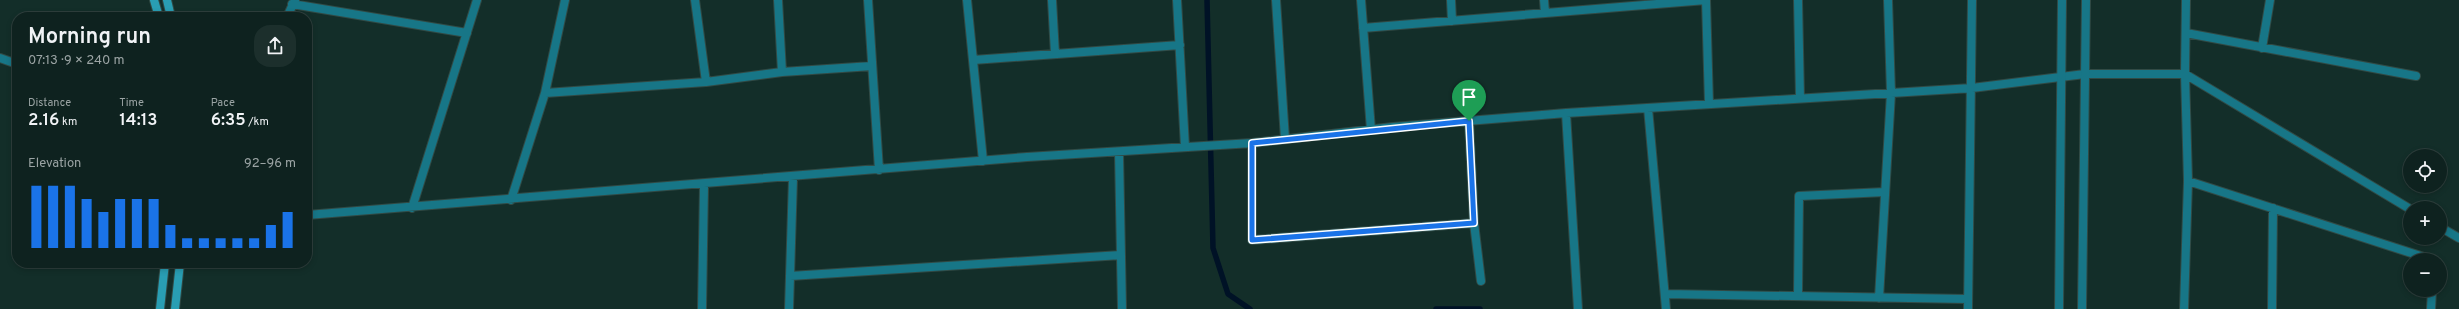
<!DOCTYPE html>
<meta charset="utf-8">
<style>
body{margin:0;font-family:Overpass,sans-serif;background:#1c2f2c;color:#f1f3f6;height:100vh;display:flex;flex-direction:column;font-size:15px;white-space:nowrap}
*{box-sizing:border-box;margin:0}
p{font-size:13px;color:#9ba4a4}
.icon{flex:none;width:22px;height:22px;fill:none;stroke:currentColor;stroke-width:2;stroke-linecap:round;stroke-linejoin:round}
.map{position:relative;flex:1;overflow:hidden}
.sheet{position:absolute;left:12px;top:12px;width:300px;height:256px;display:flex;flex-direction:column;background:#0e221f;border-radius:16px;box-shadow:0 2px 6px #0003,0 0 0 1px #2e3f3d}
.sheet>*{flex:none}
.controls{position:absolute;left:2403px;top:149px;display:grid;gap:8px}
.controls a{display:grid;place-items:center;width:44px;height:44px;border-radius:50%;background:#0e221f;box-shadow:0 2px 6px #0003,0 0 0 1px #2e3f3d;font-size:20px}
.pin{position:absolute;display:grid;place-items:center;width:34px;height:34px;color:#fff;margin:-41px -17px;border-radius:50% 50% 50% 0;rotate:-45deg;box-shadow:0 0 4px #0007}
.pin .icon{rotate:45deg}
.round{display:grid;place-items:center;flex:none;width:42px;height:42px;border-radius:16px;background:#1c2f2c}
.summary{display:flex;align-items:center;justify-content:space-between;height:68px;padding:0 16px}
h1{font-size:22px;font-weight:600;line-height:30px}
.metrics{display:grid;grid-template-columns:repeat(3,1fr);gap:6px;height:68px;padding:4px 16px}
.metrics div{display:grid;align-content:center}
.metrics b{font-size:17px;font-weight:600}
.metrics small{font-size:11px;font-weight:400}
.metrics p{font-size:11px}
.chart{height:112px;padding:8px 16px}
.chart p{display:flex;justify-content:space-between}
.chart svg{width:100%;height:72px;margin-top:4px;stroke:#1a73e8;stroke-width:6}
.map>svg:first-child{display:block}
</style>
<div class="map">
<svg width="2459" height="309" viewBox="0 0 2459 309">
<rect width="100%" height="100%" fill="#132e29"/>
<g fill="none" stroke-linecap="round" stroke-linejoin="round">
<path stroke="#001226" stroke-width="5.5" d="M1207 0 1213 248 1228 294 1250 309
M1436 309H1480"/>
<defs>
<path id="minor" d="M695 0 706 82
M778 0 782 72
M868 0 879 170
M967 0 983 161
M1052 0 1055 54
M1177 0 1185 147
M1276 0 1285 139
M1361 0 1371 130
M1451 0 1452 21
M1544 0 1545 13
M1706 0 1709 104
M1798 0 1800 98
M292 4 467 33
M287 17 295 0
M1363 28 1706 0
M2186 33 2416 76
M2262 48 2270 0
M0 58 17 64
M973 60 1180 45
M545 93 565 0
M1648 108 1666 309
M1566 113 1578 309
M1252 143V240L1474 223 1469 121
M1119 153 1122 309
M2188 181 2433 260
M511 200 545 93 706 82 782 72 872 66
M412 208 477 0
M307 215 1027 157 1252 143 1393 127 1566 113 1972 88 2085 74H2185L2410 209
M1474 223 1481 281
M2440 227 2459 238
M790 276 1121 255
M1665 294 1968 299
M1798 295 1799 196 1885 192
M1879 298 1891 93 1888 0
M702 309 704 185
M789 309 793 178
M1968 309 1972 0
M2184 309 2188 181 2185 74 2186 0
M2272 309 2273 208
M2431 309 2432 290"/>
<path id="tertiary" d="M2059 309 2062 0
M2082 309 2086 0"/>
<path id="secondary" d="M154 0 159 17
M167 0 171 17
M160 309 165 263
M175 309 180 263"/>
</defs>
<use href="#minor" stroke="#314a45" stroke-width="10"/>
<use href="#tertiary" stroke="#314a45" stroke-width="10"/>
<use href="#secondary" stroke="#314a45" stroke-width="10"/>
<use href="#minor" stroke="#177687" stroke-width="8"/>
<use href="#tertiary" stroke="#177687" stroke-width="8"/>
<use href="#secondary" stroke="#299eb3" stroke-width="8"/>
</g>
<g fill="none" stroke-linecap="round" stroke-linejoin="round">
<defs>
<path id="route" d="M1469 121 1474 223 1252 240V143Z"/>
</defs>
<use href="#route" stroke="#fff" stroke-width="8"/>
<use href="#route" stroke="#1a73e8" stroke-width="5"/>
</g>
</svg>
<div class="controls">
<a><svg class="icon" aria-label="locate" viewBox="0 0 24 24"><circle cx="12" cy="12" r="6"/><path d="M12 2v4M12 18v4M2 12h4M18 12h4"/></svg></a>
<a>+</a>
<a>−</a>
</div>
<div class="pin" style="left:1469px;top:121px;background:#1e9e55"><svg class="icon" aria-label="arrive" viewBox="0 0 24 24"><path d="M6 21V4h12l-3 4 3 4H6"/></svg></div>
<section class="sheet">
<div class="summary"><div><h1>Morning run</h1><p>07:13 · 9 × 240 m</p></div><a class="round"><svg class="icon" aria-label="share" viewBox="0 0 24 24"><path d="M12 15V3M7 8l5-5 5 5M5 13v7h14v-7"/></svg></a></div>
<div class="metrics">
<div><p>Distance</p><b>2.16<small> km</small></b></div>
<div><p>Time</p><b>14:13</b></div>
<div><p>Pace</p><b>6:35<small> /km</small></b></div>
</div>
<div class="chart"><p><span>Elevation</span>92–96 m</p>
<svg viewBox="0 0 160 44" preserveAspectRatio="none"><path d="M5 44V6M15 44V6M25 44V6M35 44V14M45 44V22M55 44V14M65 44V14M75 44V14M85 44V30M95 44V38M105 44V38M115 44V38M125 44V38M135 44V38M145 44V30M155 44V22"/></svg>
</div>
</section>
</div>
